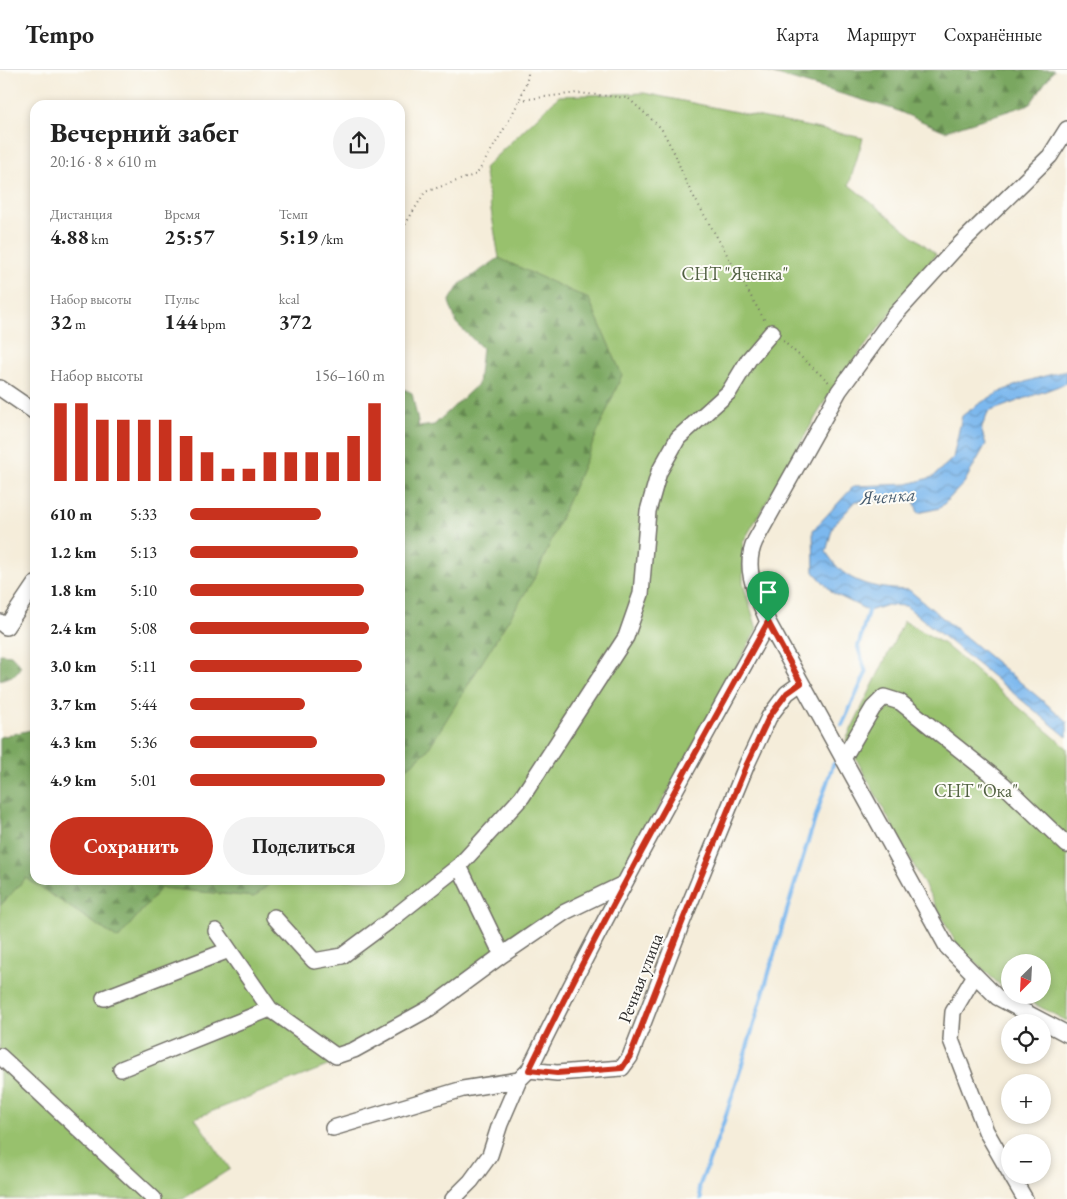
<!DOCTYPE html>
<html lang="ru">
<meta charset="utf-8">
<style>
body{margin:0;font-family:"EB Garamond",serif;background:#f2f2f2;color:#222;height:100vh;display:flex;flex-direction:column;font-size:19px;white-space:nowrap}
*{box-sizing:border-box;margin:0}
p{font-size:16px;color:#767676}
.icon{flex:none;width:28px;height:28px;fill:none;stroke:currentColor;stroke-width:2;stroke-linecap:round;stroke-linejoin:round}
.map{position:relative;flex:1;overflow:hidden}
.panel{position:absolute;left:30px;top:30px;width:375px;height:785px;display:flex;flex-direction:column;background:#fff;border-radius:15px;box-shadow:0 2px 8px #0003}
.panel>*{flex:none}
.needle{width:32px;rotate:204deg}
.fabs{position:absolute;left:1001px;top:884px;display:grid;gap:10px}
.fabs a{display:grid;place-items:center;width:50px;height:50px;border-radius:50%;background:#fff;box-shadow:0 2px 8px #0003;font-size:25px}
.pin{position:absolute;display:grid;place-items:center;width:42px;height:42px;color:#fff;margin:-51px -21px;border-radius:50% 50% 50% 0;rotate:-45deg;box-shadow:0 0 5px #0007}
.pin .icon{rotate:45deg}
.round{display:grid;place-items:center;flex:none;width:52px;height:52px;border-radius:26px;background:#f2f2f2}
.summary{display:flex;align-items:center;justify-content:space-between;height:85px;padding:0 20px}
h1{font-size:28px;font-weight:700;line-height:38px}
.figures{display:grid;grid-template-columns:repeat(3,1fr);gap:8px;height:85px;padding:5px 20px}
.figures div{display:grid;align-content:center}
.figures b{font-size:21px;font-weight:700}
.figures small{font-size:14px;font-weight:400}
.figures p{font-size:14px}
.chart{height:140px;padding:10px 20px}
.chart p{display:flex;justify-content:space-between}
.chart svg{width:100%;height:90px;margin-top:5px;stroke:#c8321e;stroke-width:6}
.cta{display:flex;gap:10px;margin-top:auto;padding:10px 20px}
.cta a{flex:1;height:58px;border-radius:30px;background:#c8321e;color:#fff;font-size:20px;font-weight:700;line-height:58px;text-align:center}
.cta a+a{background:#f2f2f2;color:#222}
ul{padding:0 20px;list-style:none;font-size:16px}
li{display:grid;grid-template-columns:80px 60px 1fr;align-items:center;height:38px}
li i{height:12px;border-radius:6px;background:#c8321e}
header{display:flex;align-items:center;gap:30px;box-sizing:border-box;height:70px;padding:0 25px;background:#fff;border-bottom:1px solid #e0e0e0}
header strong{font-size:24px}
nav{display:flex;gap:28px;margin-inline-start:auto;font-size:18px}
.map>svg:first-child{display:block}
</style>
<header>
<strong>Tempo</strong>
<nav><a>Карта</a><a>Маршрут</a><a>Сохранённые</a></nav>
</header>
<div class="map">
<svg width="1067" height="1129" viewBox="0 0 1067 1129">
<defs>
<pattern id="forest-firs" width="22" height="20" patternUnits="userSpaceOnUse" patternTransform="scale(1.25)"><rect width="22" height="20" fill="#7aa760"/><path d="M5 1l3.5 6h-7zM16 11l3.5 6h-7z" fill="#64884f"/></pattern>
<pattern id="water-waves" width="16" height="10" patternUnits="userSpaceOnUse" patternTransform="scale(1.25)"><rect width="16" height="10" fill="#7cb8ee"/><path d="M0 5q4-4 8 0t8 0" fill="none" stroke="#6696c1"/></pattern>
</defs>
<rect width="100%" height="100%" fill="#fdfcf7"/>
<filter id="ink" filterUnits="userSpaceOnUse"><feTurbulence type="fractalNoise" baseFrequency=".02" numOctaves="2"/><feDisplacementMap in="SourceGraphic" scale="10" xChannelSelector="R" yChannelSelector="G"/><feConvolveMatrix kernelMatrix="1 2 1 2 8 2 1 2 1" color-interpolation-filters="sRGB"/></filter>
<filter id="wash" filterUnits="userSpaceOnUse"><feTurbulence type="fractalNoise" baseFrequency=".0096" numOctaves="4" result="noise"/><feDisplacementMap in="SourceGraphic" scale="20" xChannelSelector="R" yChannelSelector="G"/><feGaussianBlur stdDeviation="1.12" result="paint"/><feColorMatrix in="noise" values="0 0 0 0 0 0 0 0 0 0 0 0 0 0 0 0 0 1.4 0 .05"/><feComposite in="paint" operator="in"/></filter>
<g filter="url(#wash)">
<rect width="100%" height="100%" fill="#f5edda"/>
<path fill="url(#forest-firs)" stroke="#526946" d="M760 0H1054L1030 34 945 61 893 39Z
M499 188 589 229 622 305 537 504 427 681 400 704V317L412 323 419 357 434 355 478 314 482 278 457 254 449 232 460 214Z
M0 584 11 585 21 596 15 605 0 610Z
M35 659V810H274L254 827 161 818 118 869 26 808 0 836V667Z"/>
<path fill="#98c16d" stroke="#62764c" d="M644 23 863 68 849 115 936 184 832 319 743 472V514L757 559 621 807 335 993 195 1048 230 1099 183 1129H0V836L26 808 118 869 161 818 254 827 274 810H400V704L427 681 537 504 622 305 589 229 499 188 484 98 559 26Z
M904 551 944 574 1067 678V951L1017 925H1042V892H1010V921L1002 917 957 875 846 670Z"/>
<path fill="url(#water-waves)" stroke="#54728c" d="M1067 301V313L988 342 981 359 986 374 964 413 940 438 918 443 914 430 856 431 833 456 826 482C831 489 837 498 844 503 863 517 886 519 909 520L1067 651V667L906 536 887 535 869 541 833 523 814 502 813 460 854 416 908 414 933 407 953 388 962 346C994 321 1027 309 1067 301Z"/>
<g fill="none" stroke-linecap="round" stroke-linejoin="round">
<path stroke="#7cb8ee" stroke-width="4" d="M842 655 866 603 858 577 869 538
M701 1129 699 1117C709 1091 720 1065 728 1039 765 925 793 808 833 695L838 690"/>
</g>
</g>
<g filter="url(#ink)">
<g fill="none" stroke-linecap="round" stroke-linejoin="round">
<defs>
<path id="minor" d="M1067 59 1050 86 954 180 894 246 839 321 755 471C742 499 757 525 768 552L947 877 997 927 1067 964
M0 318 35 342
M0 552 6 557 35 514
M843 689 873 638 884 627 900 632 1003 714 1067 775
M459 796 502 885
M274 847 314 891 342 886 392 849 459 796 522 727 626 567 641 524 648 441 659 402 678 368 729 322 749 289 772 262
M216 861 270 939 336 986 354 980 430 938 502 885 565 842 623 814
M975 905 953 942 951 970 986 1061 1010 1103
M104 928 229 880
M0 986 154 1129
M121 999 270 939
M529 1000 557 1003 622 998 630 987 683 850 747 694 769 647 787 623 801 613
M333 1058 463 1019 519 1010
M1011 1105 1025 1129
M453 1129 471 1111 490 1085 500 1054 519 1010 529 1000C603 848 686 700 768 552"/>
</defs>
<use href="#minor" stroke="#726f68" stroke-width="18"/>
<path stroke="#726f68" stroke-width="2" stroke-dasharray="1 4" stroke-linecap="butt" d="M520 30 577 23 628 28 661 58 675 84 686 113 765 251
M400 163 425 122 477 104C489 83 530 22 528 0
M783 271 830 313"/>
<use href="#minor" stroke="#fff" stroke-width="15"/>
</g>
</g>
<g fill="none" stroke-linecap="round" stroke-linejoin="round" filter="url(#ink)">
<defs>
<path id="route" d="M768 552 801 613 787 623 769 647 747 694 683 850 630 986 622 998 557 1003 529 1000C603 848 686 700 768 552Z"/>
</defs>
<use href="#route" stroke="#fff" stroke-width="10"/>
<use href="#route" stroke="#c8321e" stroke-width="6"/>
</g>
<g text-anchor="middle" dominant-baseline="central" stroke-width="4" stroke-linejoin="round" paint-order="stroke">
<g font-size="18" fill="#516042" stroke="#fdfcf7">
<text x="735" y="203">СНТ "Яченка"</text>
<text x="976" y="720">СНТ "Ока"</text>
</g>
<g font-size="18" fill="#2b2b2b" stroke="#fdfcf7">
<text transform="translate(640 908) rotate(-69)">Речная улица</text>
</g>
<g font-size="19" font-style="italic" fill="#475c6f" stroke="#fdfcf7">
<text transform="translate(888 426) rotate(-4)">Яченка</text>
</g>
</g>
</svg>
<div class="fabs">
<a><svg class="needle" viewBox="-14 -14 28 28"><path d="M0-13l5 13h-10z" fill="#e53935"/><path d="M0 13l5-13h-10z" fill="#767676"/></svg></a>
<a><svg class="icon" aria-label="locate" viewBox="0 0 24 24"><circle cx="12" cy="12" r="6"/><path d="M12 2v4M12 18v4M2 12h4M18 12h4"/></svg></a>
<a>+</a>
<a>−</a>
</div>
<div class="pin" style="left:768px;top:552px;background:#1e9e55"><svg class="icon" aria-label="arrive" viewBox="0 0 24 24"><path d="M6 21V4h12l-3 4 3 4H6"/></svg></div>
<section class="panel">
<div class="summary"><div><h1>Вечерний забег</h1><p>20:16 · 8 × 610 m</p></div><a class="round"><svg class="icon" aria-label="share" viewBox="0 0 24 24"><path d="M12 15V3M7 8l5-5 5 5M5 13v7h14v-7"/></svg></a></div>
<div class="figures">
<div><p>Дистанция</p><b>4.88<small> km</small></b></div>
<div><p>Время</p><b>25:57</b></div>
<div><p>Темп</p><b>5:19<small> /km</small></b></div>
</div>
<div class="figures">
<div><p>Набор высоты</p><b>32<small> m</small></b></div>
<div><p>Пульс</p><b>144<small> bpm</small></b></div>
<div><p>kcal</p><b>372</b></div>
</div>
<div class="chart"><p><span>Набор высоты</span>156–160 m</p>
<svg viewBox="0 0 160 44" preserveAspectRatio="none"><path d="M5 44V6M15 44V6M25 44V14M35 44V14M45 44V14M55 44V14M65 44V22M75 44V30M85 44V38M95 44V38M105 44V30M115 44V30M125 44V30M135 44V30M145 44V22M155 44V6"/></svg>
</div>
<ul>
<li><b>610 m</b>5:33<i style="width:67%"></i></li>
<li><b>1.2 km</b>5:13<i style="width:86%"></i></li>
<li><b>1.8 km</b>5:10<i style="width:89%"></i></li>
<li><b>2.4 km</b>5:08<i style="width:92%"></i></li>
<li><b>3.0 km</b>5:11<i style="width:88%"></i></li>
<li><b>3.7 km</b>5:44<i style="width:59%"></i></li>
<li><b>4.3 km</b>5:36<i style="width:65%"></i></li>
<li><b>4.9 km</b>5:01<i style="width:100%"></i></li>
</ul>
<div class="cta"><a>Сохранить</a><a>Поделиться</a></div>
</section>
</div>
